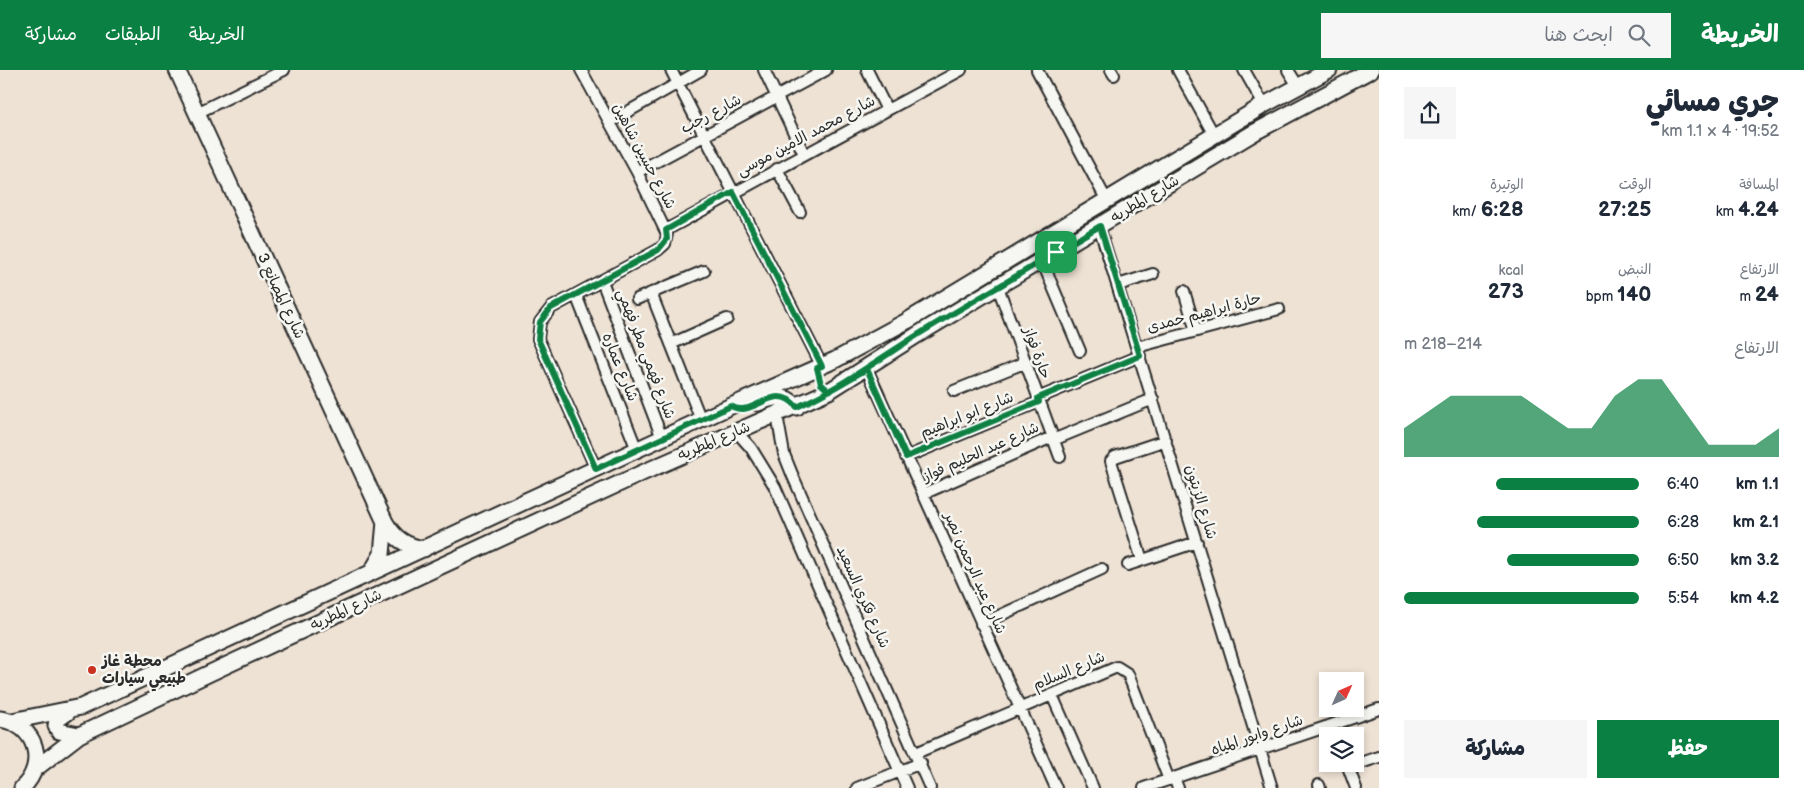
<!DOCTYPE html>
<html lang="ar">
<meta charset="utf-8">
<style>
body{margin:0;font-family:"Balsamiq Sans","Playpen Sans Arabic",sans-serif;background:#f6f6f7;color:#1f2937;direction:rtl;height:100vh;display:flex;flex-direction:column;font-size:19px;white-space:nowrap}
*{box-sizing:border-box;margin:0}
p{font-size:16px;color:#747a83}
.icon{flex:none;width:28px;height:28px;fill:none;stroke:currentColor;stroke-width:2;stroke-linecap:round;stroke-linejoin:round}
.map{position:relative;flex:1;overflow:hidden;direction:ltr}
.details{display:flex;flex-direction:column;background:#fff;width:425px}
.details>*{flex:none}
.needle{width:32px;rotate:45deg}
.controls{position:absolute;left:1319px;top:602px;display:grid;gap:10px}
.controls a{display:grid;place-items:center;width:45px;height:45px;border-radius:0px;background:#fff;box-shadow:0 2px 8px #0003;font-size:25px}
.pin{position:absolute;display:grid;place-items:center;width:42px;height:42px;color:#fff;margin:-21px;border-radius:10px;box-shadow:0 2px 8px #0006}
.round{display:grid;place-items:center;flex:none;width:52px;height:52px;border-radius:0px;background:#f6f6f7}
.summary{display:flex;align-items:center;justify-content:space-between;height:85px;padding:0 25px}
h1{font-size:28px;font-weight:800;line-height:38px}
.metrics{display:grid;grid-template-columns:repeat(3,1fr);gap:8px;height:85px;padding:5px 25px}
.metrics div{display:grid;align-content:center}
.metrics b{font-size:21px;font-weight:800}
.metrics small{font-size:14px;font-weight:400}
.metrics p{font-size:14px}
.chart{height:140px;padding:10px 25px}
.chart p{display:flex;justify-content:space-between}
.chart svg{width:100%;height:90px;margin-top:5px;fill:#0b8043;opacity:.7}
.cta{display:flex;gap:10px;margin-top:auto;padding:10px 25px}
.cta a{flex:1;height:58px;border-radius:0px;background:#0b8043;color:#fff;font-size:20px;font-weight:800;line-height:58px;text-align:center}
.cta a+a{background:#f6f6f7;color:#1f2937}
ul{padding:0 25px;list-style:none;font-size:16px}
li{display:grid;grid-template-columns:80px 60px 1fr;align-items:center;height:38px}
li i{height:12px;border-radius:6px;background:#0b8043}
header{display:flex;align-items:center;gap:30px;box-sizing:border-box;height:70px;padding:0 25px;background:#0b8043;color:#fff}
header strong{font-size:24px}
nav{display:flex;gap:28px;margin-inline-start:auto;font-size:18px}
.search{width:350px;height:45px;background:#f6f6f7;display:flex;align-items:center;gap:12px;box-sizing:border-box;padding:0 18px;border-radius:0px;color:#747a83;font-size:19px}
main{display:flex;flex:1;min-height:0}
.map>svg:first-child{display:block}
</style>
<header>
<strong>الخريطة</strong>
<div class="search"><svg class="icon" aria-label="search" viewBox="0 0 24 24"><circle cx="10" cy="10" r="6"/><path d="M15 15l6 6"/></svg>ابحث هنا</div>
<nav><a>الخريطة</a><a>الطبقات</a><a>مشاركة</a></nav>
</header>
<main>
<section class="details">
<div class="summary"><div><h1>جري مسائي</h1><p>19:52 · 4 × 1.1 km</p></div><a class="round"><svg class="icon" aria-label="share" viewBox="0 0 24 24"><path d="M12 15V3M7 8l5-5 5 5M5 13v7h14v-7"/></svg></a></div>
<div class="metrics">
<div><p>المسافة</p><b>4.24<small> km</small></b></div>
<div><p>الوقت</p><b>27:25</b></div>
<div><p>الوتيرة</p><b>6:28<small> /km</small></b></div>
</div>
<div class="metrics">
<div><p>الارتفاع</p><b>24<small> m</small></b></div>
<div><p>النبض</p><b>140<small> bpm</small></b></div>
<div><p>kcal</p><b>273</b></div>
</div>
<div class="chart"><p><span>الارتفاع</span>214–218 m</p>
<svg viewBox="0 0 160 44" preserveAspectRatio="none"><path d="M0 44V30L10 22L20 14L30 14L40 14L50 14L60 22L70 30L80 30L90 14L100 6L110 6L120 22L130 38L140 38L150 38L160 30V44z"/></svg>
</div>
<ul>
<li><b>1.1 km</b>6:40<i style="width:61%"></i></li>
<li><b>2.1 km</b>6:28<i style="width:69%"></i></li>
<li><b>3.2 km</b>6:50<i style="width:56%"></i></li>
<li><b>4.2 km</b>5:54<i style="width:100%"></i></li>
</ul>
<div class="cta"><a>حفظ</a><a>مشاركة</a></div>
</section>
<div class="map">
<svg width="1379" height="718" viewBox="0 0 1379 718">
<rect width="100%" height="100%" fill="#eee2d4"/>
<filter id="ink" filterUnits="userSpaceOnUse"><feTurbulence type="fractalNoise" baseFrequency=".02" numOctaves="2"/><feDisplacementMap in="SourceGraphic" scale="10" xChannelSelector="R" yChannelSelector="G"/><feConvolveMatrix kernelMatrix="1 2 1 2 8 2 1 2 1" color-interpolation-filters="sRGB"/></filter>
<g filter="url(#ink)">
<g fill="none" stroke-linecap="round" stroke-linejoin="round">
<defs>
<path id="street" d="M581 0 637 102 667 164 665 174 658 180 551 238 540 252 538 269 596 399
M671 0 822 296
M764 0 804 84
M867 0 887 40
M1037 0 1107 131
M1111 0 1114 5
M1178 0 1214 65
M1244 0 1264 35
M1288 0 1298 16
M197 43 284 0
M610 52 701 0
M777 99 800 142
M637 102 826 0
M1099 156 1272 718
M666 160 961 0
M1042 191 1080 281
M602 211 662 368
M1118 215 1153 204
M998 217 1060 387
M1184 221 1196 261
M651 223 701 350
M576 225 637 380
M637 229 704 201
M671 274 727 249
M1137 277 1279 239
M867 299 1056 718
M954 321 1024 293
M1038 328 1140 286
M777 345 784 384 792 404 930 718
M736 361 751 378 775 417 907 718
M1053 370 1153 329
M906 387 1039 332
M923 424 1052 367
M1142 490 1111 391 1115 387 1166 370
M1128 495 1197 472
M981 554 1102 499
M1052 625 1093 718
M1332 656 1336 666
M916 683 1117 597 1128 604 1169 710
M1347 694 1356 718
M1348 697 1379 687
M1174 708 1178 718
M1319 715 1320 718
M857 718 921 693
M1144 718 1379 639"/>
<path id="secondary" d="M177 0 385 452C394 468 405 476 424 479
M758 333C773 327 785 323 797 337
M371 503 382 484 385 452
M68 642 57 650 56 656 59 661 79 665
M0 649C36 654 48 694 22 718
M12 651 81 637 731 336 835 290 907 251 1264 35 1329 0
M35 699 79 665 227 595 642 403 829 321 917 265 1255 62 1371 0"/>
</defs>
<use href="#street" stroke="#2b2b2b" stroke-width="14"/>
<use href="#secondary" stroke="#2b2b2b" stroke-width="19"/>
<use href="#street" stroke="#f6f6f2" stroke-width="10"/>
<use href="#secondary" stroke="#f6f6f2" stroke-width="15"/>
</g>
</g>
<g fill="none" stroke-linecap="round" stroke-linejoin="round" filter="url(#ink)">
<defs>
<path id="route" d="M1056 182C1011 210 964 236 919 264 878 290 841 317 797 337 773 309 754 350 731 336L596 399 538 269 540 252 551 238 658 180 667 169 666 160 733 122 822 296 817 298 821 314 829 321 867 299 906 387 1039 332 1038 328 1140 286 1100 156 1056 182"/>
</defs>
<use href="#route" stroke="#fff" stroke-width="10"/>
<use href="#route" stroke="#0b8043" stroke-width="6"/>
</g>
<circle fill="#c8321e" stroke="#f6f6f2" stroke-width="2" cx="92" cy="600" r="5"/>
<g text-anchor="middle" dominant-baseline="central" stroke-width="5" stroke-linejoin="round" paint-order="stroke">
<g font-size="15" fill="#2b2b2b" stroke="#f6f6f2">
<text transform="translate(711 44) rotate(-28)">شارع رجب</text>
<text transform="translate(806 66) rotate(-28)">شارع محمد الامين موسى</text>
<text transform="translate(644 86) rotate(62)">شارع حسين شاهين</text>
<text transform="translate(1145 129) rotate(-31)">شارع المطريه</text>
<text transform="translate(281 226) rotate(65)">شارع المصانع 3</text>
<text transform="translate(1204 243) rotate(-15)">حارة ابراهيم حمدى</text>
<text transform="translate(1037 283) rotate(70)">حارة فواز</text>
<text transform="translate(646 284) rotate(69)">شارع فهمي مطر فهمي</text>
<text transform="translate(620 297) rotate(68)">شارع عماره</text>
<text transform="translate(967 345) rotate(-22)">شارع ابو ابراهيم</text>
<text transform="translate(714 371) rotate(-23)">شارع المطريه</text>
<text transform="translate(981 382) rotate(-24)">شارع عبد الحليم فواز</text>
<text transform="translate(1201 432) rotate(73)">شارع الزيتون</text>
<text transform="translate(975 503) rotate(66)">شارع عبد الرحمن نصر</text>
<text transform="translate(863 527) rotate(66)">شارع فكري السعيد</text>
<text transform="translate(346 540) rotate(-25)">شارع المطريه</text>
<text transform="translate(1069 601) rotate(-23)">شارع السلام</text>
<text transform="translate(1257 665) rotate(-19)">شارع وابور المياه</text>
</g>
<g font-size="15" font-weight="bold" fill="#2b2b2b" stroke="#f6f6f2" text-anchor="start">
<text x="102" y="591">محطة غاز<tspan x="102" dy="17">طبيعي سيارات</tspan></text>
</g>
</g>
</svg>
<div class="controls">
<a><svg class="needle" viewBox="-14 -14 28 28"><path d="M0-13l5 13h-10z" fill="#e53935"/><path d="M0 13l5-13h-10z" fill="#747a83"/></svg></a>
<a><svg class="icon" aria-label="layers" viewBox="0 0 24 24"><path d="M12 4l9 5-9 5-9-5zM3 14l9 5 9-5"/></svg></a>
</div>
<div class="pin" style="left:1056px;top:182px;background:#1e9e55"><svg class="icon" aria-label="arrive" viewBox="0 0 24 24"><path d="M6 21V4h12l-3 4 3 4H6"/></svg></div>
</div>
</main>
